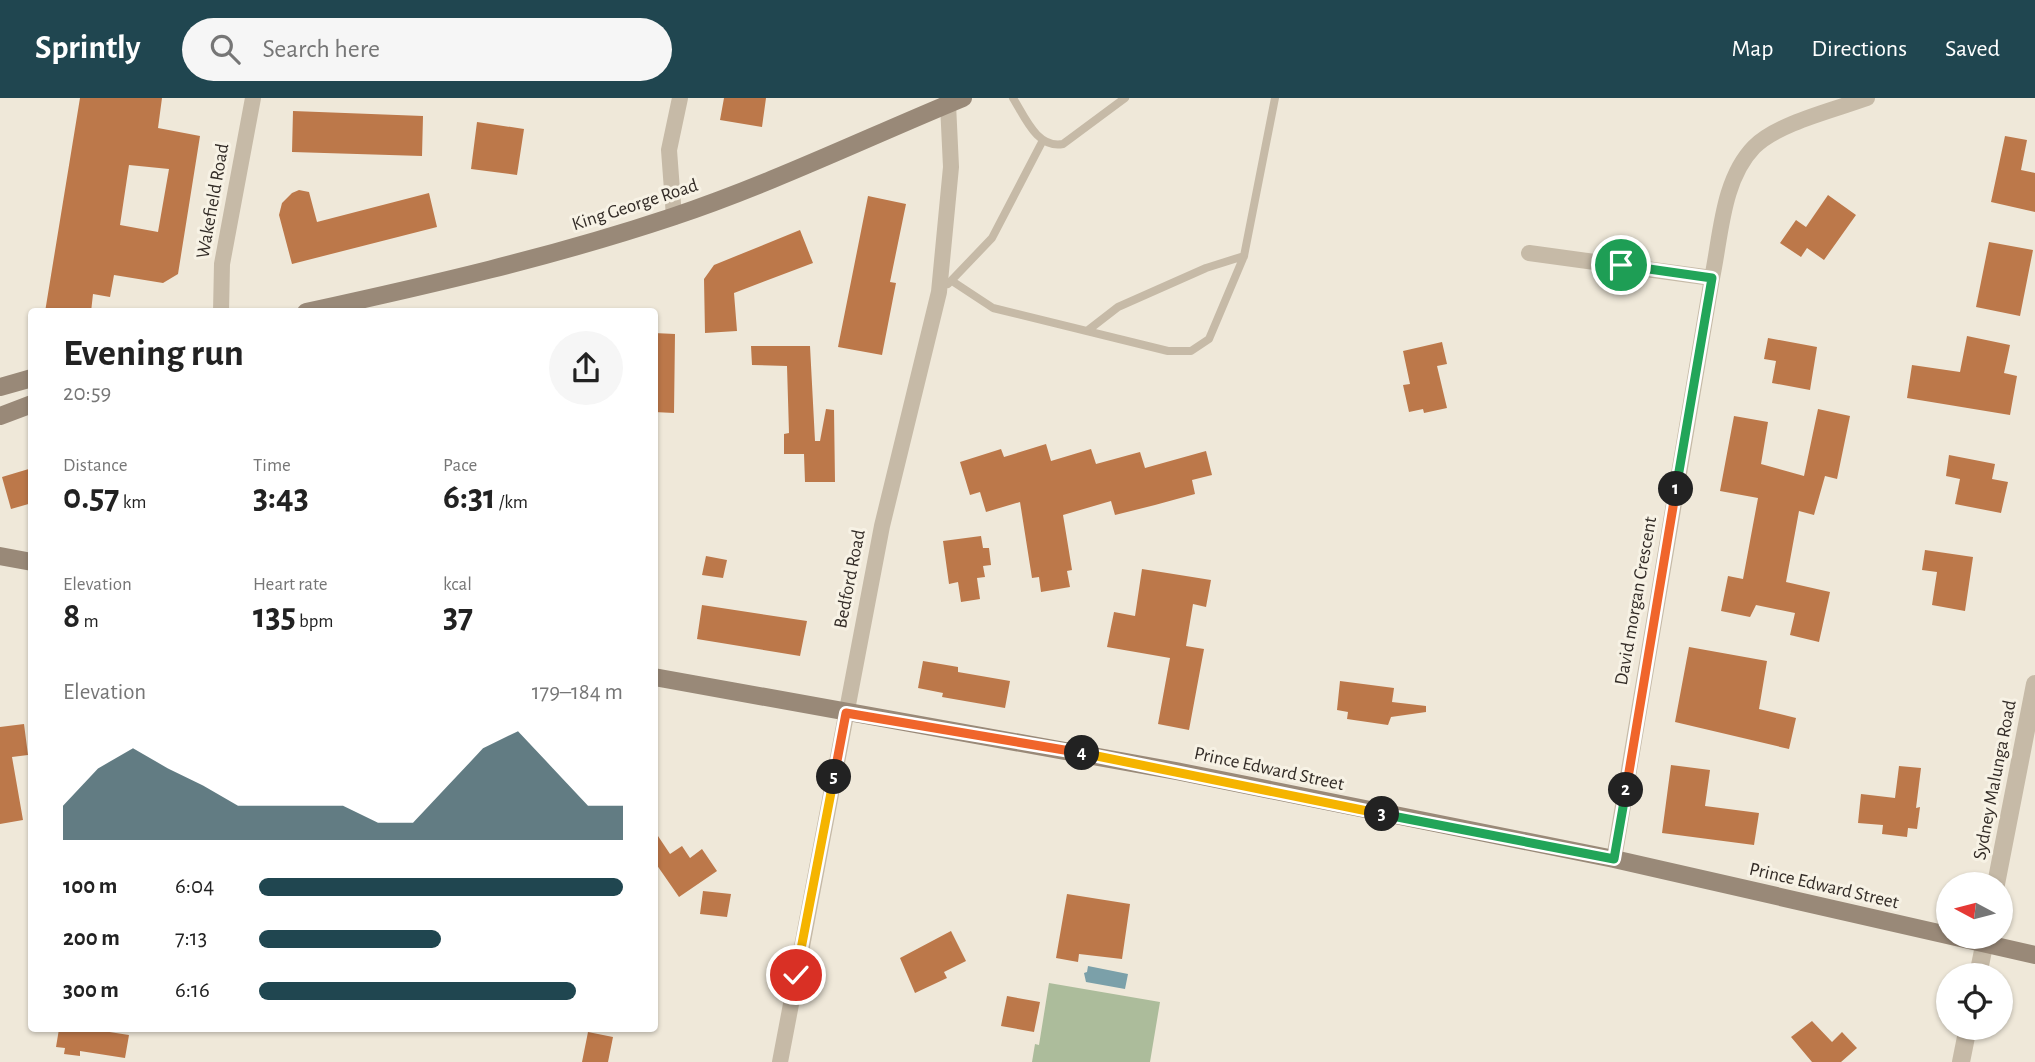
<!DOCTYPE html>
<meta charset="utf-8">
<style>
body{margin:0;font-family:"Alegreya Sans",sans-serif;background:#f6f6f6;color:#222;height:100vh;display:flex;flex-direction:column;font-size:26px;white-space:nowrap}
*{box-sizing:border-box;margin:0}
p{font-size:23px;color:#767676}
.icon{flex:none;width:38px;height:38px;fill:none;stroke:currentColor;stroke-width:2;stroke-linecap:round;stroke-linejoin:round}
.map{position:relative;flex:1;overflow:hidden}
.drawer{position:absolute;left:28px;top:210px;width:630px;height:724px;display:flex;flex-direction:column;background:#fff;border-radius:7px;box-shadow:0 2px 5px #0004}
.drawer>*{flex:none}
.needle{width:46px;rotate:277deg}
.fabs{position:absolute;left:1936px;top:774px;display:grid;gap:14px}
.fabs a{display:grid;place-items:center;width:77px;height:77px;border-radius:50%;background:#fff;box-shadow:0 2px 5px #0004;font-size:35px}
.pin{position:absolute;display:grid;place-items:center;width:60px;height:60px;color:#fff;margin:-30px;border:4px solid #fff;border-radius:50%;box-shadow:0 2px 7px #0007}
.km{position:absolute;width:35px;height:35px;margin:-18px;border-radius:50%;background:#222;color:#fff;font-size:19px;line-height:35px;text-align:center}
.round{display:grid;place-items:center;flex:none;width:74px;height:74px;border-radius:37px;background:#f6f6f6}
.overview{display:flex;align-items:center;justify-content:space-between;height:119px;padding:0 35px}
h1{font-size:38px;font-weight:700;line-height:52px}
.metrics{display:grid;grid-template-columns:repeat(3,1fr);gap:10px;height:119px;padding:7px 35px}
.metrics div{display:grid;align-content:center}
.metrics b{font-size:35px;font-weight:700}
.metrics small{font-size:19px;font-weight:400}
.metrics p{font-size:19px}
.chart{height:196px;padding:14px 35px}
.chart p{display:flex;justify-content:space-between}
.chart svg{width:100%;height:126px;margin-top:7px;fill:#204650;opacity:.7}
ul{padding:0 35px;list-style:none;font-size:23px}
li{display:grid;grid-template-columns:112px 84px 1fr;align-items:center;height:52px}
li i{height:18px;border-radius:9px;background:#204650}
header{display:flex;align-items:center;gap:42px;box-sizing:border-box;height:98px;padding:0 35px;background:#204650;color:#fff}
header strong{font-size:33px}
nav{display:flex;gap:38px;margin-inline-start:auto;font-size:24px}
.search{width:490px;height:63px;background:#f6f6f6;display:flex;align-items:center;gap:18px;box-sizing:border-box;padding:0 24px;border-radius:38px;color:#767676;font-size:26px}
.map>svg:first-child{display:block}
</style>
<header>
<strong>Sprintly</strong>
<div class="search"><svg class="icon" aria-label="search" viewBox="0 0 24 24"><circle cx="10" cy="10" r="6"/><path d="M15 15l6 6"/></svg>Search here</div>
<nav><a>Map</a><a>Directions</a><a>Saved</a></nav>
</header>
<div class="map">
<svg width="2035" height="964" viewBox="0 0 2035 964">
<rect width="100%" height="100%" fill="#efe8d9"/>
<path fill="#acbc9b" d="M1049 885 1160 904 1150 964H1032L1035 946 1039 947Z"/>
<path fill="#7ba0a9" d="M1088 868 1128 876 1125 891 1086 884 1084 875 1087 874Z"/>
<path fill="#bc784a" fill-rule="evenodd" d="M80 0H162L158 30 200 38 178 176 163 185 114 177 110 199 93 196 91 214H45ZM129 67 169 71 158 134 120 127Z
M724 0H766L762 29 720 22Z
M293 13 423 18 422 58 292 54Z
M477 24 524 31 517 77 471 71Z
M2005 38 2027 42 2021 72 2035 75V114L1991 104Z
M299 92 309 94 317 124 429 95 437 129 292 166 279 117 282 105 292 95Z
M1828 97 1856 117 1824 162 1807 150 1801 159 1780 145 1796 122 1806 129Z
M868 98 906 106 890 184 896 185 882 257 838 249Z
M800 132 813 165 734 195 737 233 705 235 704 181 714 167Z
M1989 144 2033 152 2020 218 1976 209Z
M654 235 675 236 674 315 654 314Z
M1967 238 2010 247 2004 275 2017 278 2010 317 1907 300 1912 267 1960 274Z
M1768 240 1817 249 1810 292 1772 285 1776 263 1764 261Z
M1442 244 1447 266 1437 268 1447 310 1424 315 1423 311 1409 314 1403 287 1410 286 1403 253Z
M751 248H810L815 343H820L826 311 834 312 835 384H805L804 356H784V336L789 335 787 268 752 267Z
M1818 311 1850 318 1837 381 1825 378 1814 417 1799 413 1786 484 1830 494 1819 544 1790 537 1795 515 1756 507 1750 519 1721 513 1728 478 1743 481 1758 400 1720 393 1734 318 1768 324 1761 366 1804 378Z
M1046 346 1051 363 1091 351 1096 366 1140 354 1145 370 1206 353 1212 377 1192 382 1195 396 1155 407 1115 417 1111 403 1063 417 1072 472 1067 473 1070 489 1041 494 1039 479 1032 480 1020 404 986 414 980 394 970 397 960 364 1001 351 1004 359Z
M1949 357 1995 366 1992 381 2008 384 2001 415 1955 406 1960 381 1946 378Z
M32 370V405L11 411 2 379Z
M981 438 983 450H989L991 467 983 468 985 479 977 480 980 501 961 504 958 484 949 486 943 443Z
M1925 452 1973 459 1965 513 1932 507 1937 474 1922 472Z
M706 458 727 462 723 480 702 477Z
M1142 471 1211 482 1206 509 1193 506 1186 548 1204 551 1189 632 1158 626 1170 560 1107 549 1114 514 1135 518Z
M702 507 807 523 800 558 697 541Z
M1689 549 1767 563 1759 611 1796 620 1789 651 1675 624Z
M923 563 958 569V574L1010 583 1005 610 942 599 943 595 918 590Z
M1340 583 1394 590 1392 604 1426 608V614L1391 619 1388 627 1347 621 1348 614 1337 612Z
M24 626 28 657 12 659 23 722 0 726V629Z
M1671 667 1710 672 1705 708 1759 715 1754 747 1662 735Z
M1899 668 1921 670 1916 710 1920 709 1917 731 1908 730 1907 739 1882 736 1883 727 1858 725 1861 696 1895 700Z
M654 732 670 756 682 748 690 760 702 751 717 773 679 799 654 763Z
M703 793 731 796 727 819 700 816Z
M1067 796 1130 806 1122 861 1079 856 1078 864 1056 860Z
M951 833 966 863 944 874 947 880 915 895 900 860Z
M1007 898 1040 904 1034 934 1001 928Z
M1812 923 1832 944 1842 934 1857 950 1841 964H1812L1791 939Z
M59 931H90L129 937 125 960 80 953V958L64 956 65 950 56 949Z
M588 934 613 939 608 964H582Z"/>
<g fill="none" stroke-linecap="round" stroke-linejoin="round">
<path stroke="#c6baa7" stroke-width="8" d="M1013 0C1025 19 1037 51 1063 46L1125 0
M952 183 993 210 1168 253H1191L1209 241 1244 158 1275 0
M948 186 992 140 1042 44
M1087 233 1118 209 1206 170 1244 158"/>
<path stroke="#c6baa7" stroke-width="16" d="M674 119 669 52 680 0
M1529 155 1712 180
M221 214 222 166 253 0
M1614 761 1712 180C1721 138 1722 82 1754 49 1778 25 1834 12 1867 0
M780 964 882 428 939 194 951 69 948 6"/>
<path stroke="#c6baa7" stroke-width="18" d="M1996 786 2035 586
M1978 877 1986 838
M1961 964 1968 929"/>
<path stroke="#998978" stroke-width="18" d="M306 214C430 187 552 159 672 119 771 86 866 40 963 0
M0 289 32 280
M0 318 32 306
M0 458 32 464
M654 579 1176 673 1614 761 2035 857"/>
</g>
<g fill="none" stroke-linecap="round" stroke-linejoin="round">
<defs>
<path id="split-1" d="M1621 167 1712 180 1676 391"/>
<path id="split-2" d="M1626 692 1676 391"/>
<path id="split-3" d="M1382 716 1614 761 1626 692"/>
<path id="split-4" d="M1082 655 1382 716"/>
<path id="split-5" d="M834 679 846 615 1082 655"/>
<path id="split-6" d="M796 877 834 679"/>
</defs>
<use href="#split-1" stroke="#fff" stroke-width="14"/>
<use href="#split-2" stroke="#fff" stroke-width="14"/>
<use href="#split-3" stroke="#fff" stroke-width="14"/>
<use href="#split-4" stroke="#fff" stroke-width="14"/>
<use href="#split-5" stroke="#fff" stroke-width="14"/>
<use href="#split-6" stroke="#fff" stroke-width="14"/>
<use href="#split-1" stroke="#22a559" stroke-width="9"/>
<use href="#split-2" stroke="#f0652b" stroke-width="9"/>
<use href="#split-3" stroke="#22a559" stroke-width="9"/>
<use href="#split-4" stroke="#f5b400" stroke-width="9"/>
<use href="#split-5" stroke="#f0652b" stroke-width="9"/>
<use href="#split-6" stroke="#f5b400" stroke-width="9"/>
</g>
<g text-anchor="middle" dominant-baseline="central" stroke-width="6" stroke-linejoin="round" paint-order="stroke">
<g font-size="19" fill="#332c27" stroke="#f7f2e5">
<text transform="translate(213 103) rotate(-80)">Wakefield Road</text>
<text transform="translate(635 107) rotate(-18)">King George Road</text>
<text transform="translate(850 481) rotate(-79)">Bedford Road</text>
<text transform="translate(1636 503) rotate(-80)">David morgan Crescent</text>
<text transform="translate(1269 671) rotate(12)">Prince Edward Street</text>
<text transform="translate(1995 682) rotate(-79)">Sydney Malunga Road</text>
<text transform="translate(1824 788) rotate(13)">Prince Edward Street</text>
</g>
</g>
</svg>
<div class="fabs">
<a><svg class="needle" viewBox="-14 -14 28 28"><path d="M0-13l5 13h-10z" fill="#e53935"/><path d="M0 13l5-13h-10z" fill="#767676"/></svg></a>
<a><svg class="icon" aria-label="locate" viewBox="0 0 24 24"><circle cx="12" cy="12" r="6"/><path d="M12 2v4M12 18v4M2 12h4M18 12h4"/></svg></a>
</div>
<div class="pin" style="left:1621px;top:167px;background:#1e9e55"><svg class="icon" aria-label="arrive" viewBox="0 0 24 24"><path d="M6 21V4h12l-3 4 3 4H6"/></svg></div>
<div class="pin" style="left:796px;top:877px;background:#d93025"><svg class="icon" aria-label="check" viewBox="0 0 24 24"><path d="M5 12l5 5 9-10"/></svg></div>
<b class="km" style="left:1676px;top:391px">1</b>
<b class="km" style="left:1626px;top:692px">2</b>
<b class="km" style="left:1382px;top:716px">3</b>
<b class="km" style="left:1082px;top:655px">4</b>
<b class="km" style="left:834px;top:679px">5</b>
<section class="drawer">
<div class="overview"><div><h1>Evening run</h1><p>20:59</p></div><a class="round"><svg class="icon" aria-label="share" viewBox="0 0 24 24"><path d="M12 15V3M7 8l5-5 5 5M5 13v7h14v-7"/></svg></a></div>
<div class="metrics">
<div><p>Distance</p><b>0.57<small> km</small></b></div>
<div><p>Time</p><b>3:43</b></div>
<div><p>Pace</p><b>6:31<small> /km</small></b></div>
</div>
<div class="metrics">
<div><p>Elevation</p><b>8<small> m</small></b></div>
<div><p>Heart rate</p><b>135<small> bpm</small></b></div>
<div><p>kcal</p><b>37</b></div>
</div>
<div class="chart"><p><span>Elevation</span>179–184 m</p>
<svg viewBox="0 0 160 44" preserveAspectRatio="none"><path d="M0 44V32L10 19L20 12L30 19L40 25L50 32L60 32L70 32L80 32L90 38L100 38L110 25L120 12L130 6L140 19L150 32L160 32V44z"/></svg>
</div>
<ul>
<li><b>100 m</b>6:04<i style="width:100%"></i></li>
<li><b>200 m</b>7:13<i style="width:50%"></i></li>
<li><b>300 m</b>6:16<i style="width:87%"></i></li>
</ul>
</section>
</div>
